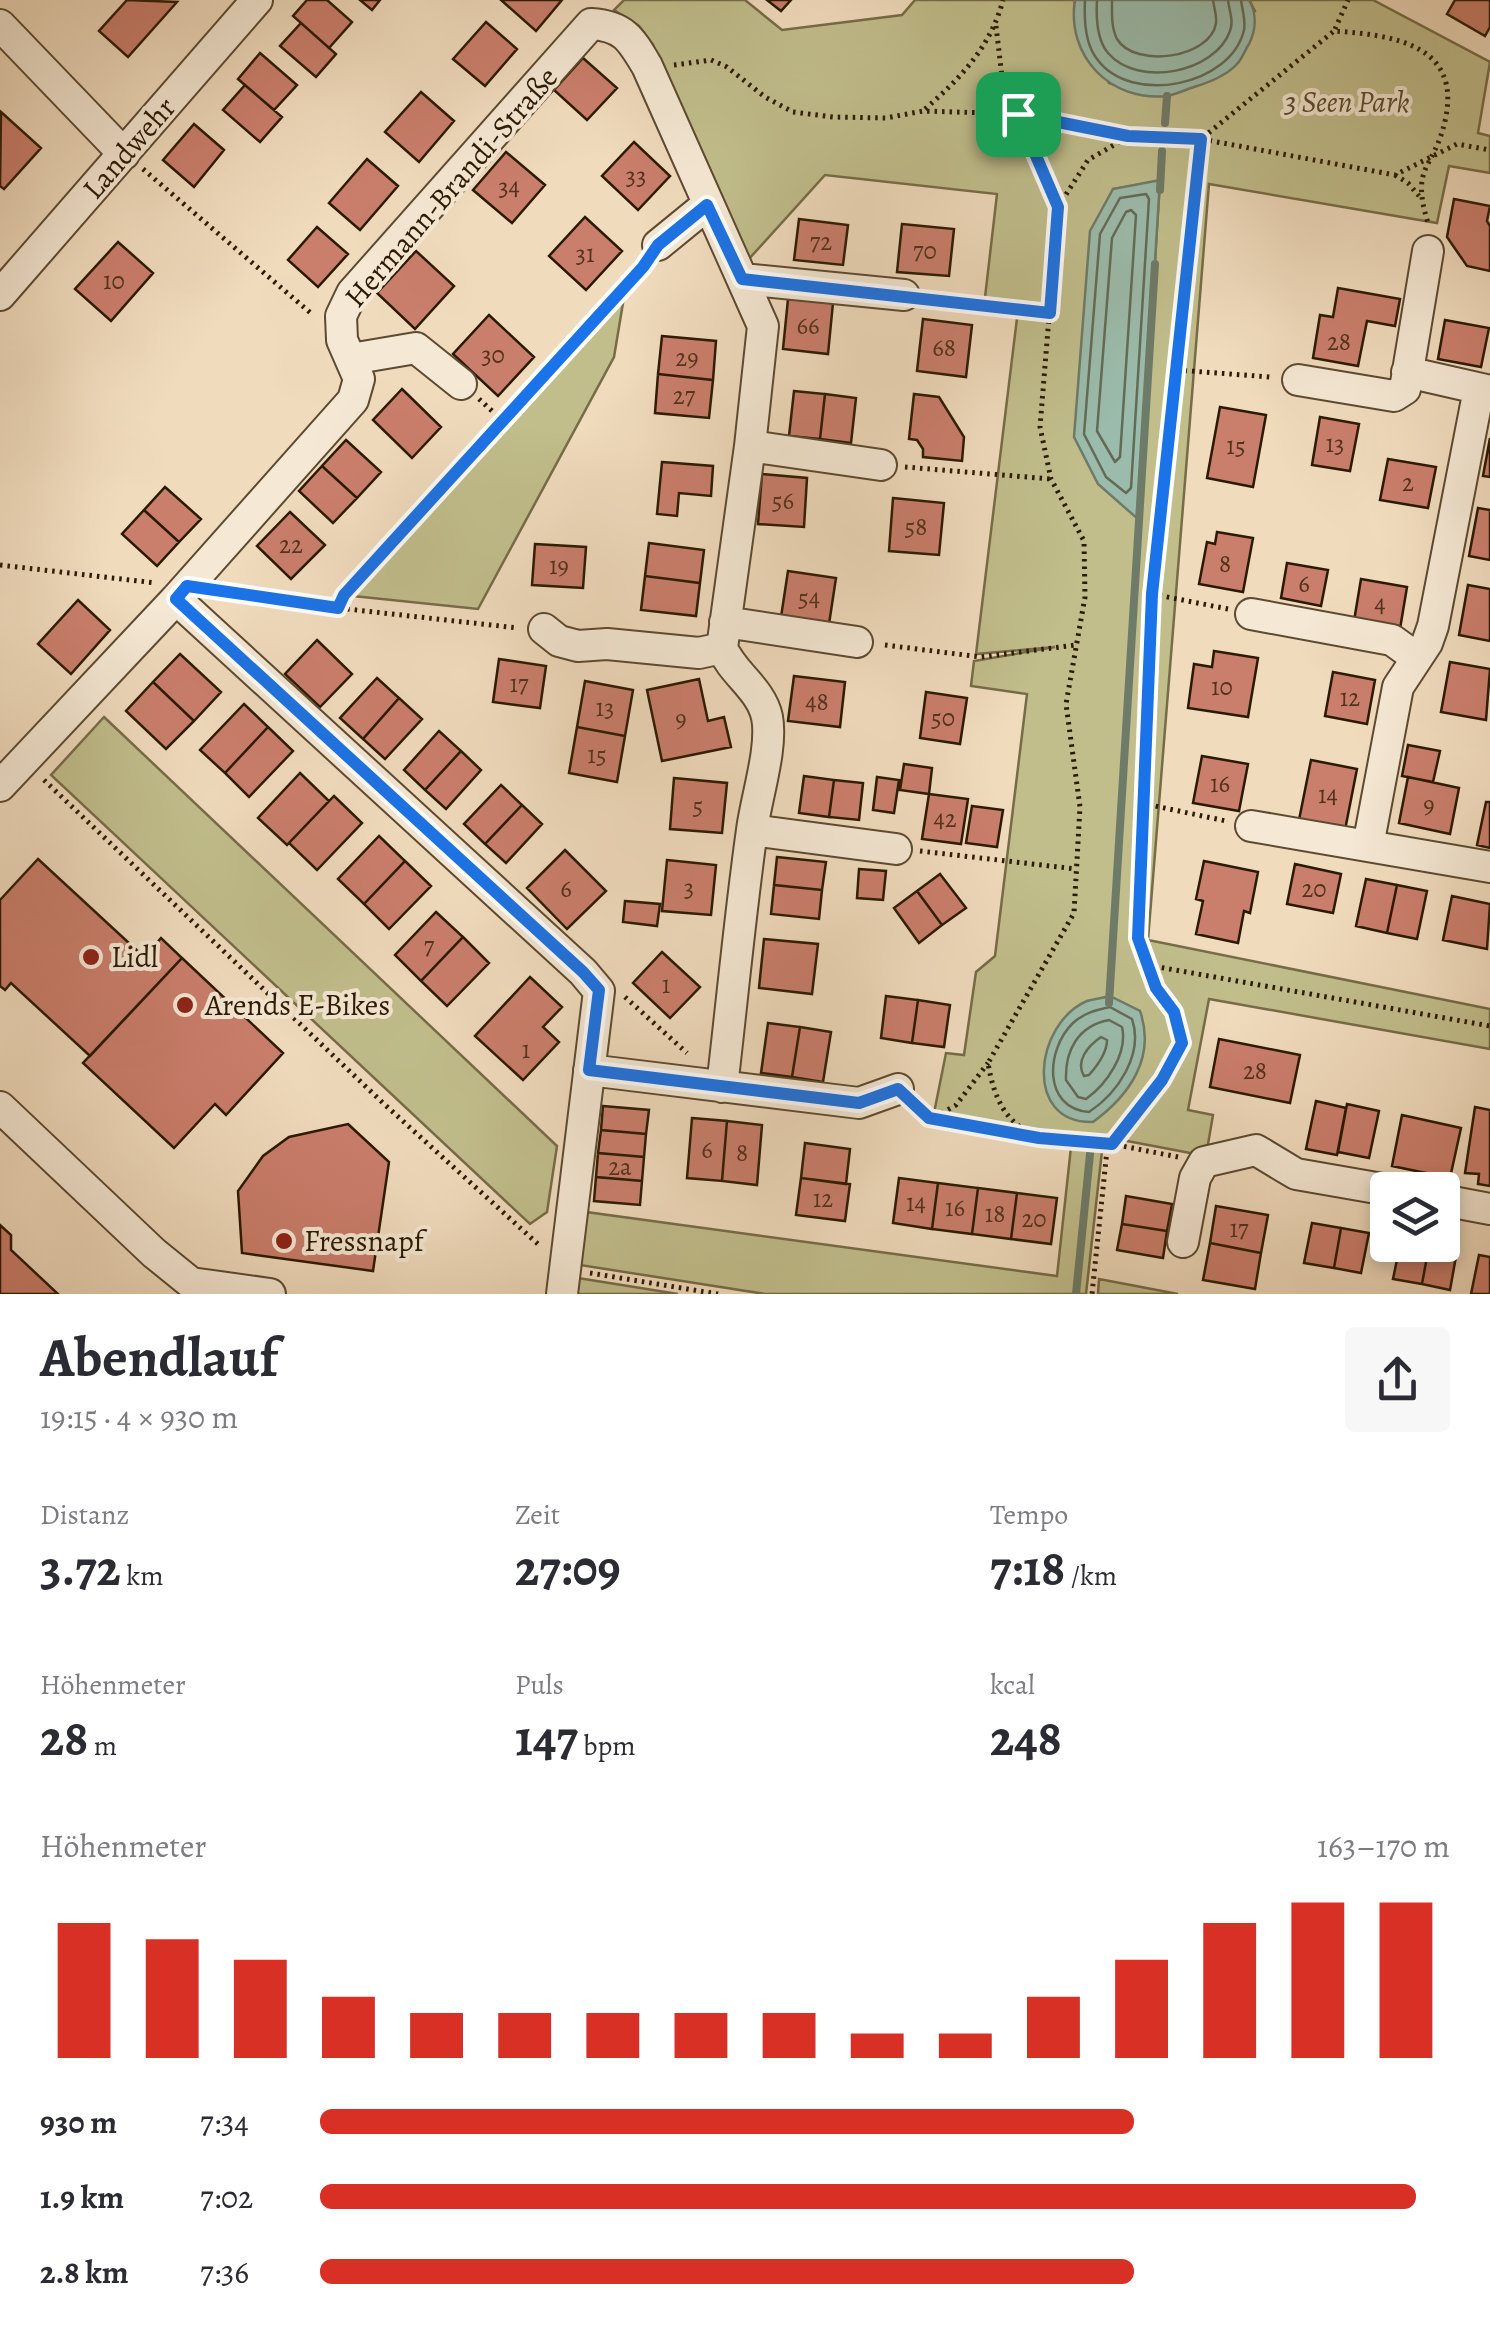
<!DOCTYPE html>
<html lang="de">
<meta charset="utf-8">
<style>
body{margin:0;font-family:Alegreya,serif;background:#f7f7f7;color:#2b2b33;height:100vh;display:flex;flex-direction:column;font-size:38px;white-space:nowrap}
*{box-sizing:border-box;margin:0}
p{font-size:32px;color:#7c7c81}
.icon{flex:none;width:55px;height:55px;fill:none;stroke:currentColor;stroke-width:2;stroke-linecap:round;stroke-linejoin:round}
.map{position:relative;height:1294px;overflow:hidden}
.panel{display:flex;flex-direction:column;background:#fff;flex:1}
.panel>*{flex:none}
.tools{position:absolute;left:1370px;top:1172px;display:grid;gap:20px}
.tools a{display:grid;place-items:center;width:90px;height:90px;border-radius:10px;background:#fff;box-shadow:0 5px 15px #0003;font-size:50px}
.pin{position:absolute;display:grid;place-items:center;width:85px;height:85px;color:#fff;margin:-42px;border-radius:20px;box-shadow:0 5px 15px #0006}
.round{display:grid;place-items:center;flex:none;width:105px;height:105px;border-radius:10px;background:#f7f7f7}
.headline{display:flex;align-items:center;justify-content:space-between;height:170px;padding:0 40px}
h1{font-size:55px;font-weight:600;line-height:75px}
.stats{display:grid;grid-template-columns:repeat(3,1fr);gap:15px;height:170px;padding:10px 40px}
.stats div{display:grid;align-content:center}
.stats b{font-size:50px;font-weight:600}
.stats small{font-size:28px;font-weight:400}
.stats p{font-size:28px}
.chart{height:280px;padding:20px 40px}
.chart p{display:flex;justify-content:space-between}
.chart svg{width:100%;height:180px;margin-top:10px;stroke:#d93025;stroke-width:6}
ul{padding:0 40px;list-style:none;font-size:32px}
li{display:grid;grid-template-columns:160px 120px 1fr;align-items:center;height:75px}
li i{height:25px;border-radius:12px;background:#d93025}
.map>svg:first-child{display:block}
</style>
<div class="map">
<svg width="1490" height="1294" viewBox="0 0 1490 1294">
<rect width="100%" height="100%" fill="#f0dbbd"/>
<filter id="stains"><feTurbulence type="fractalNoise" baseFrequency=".002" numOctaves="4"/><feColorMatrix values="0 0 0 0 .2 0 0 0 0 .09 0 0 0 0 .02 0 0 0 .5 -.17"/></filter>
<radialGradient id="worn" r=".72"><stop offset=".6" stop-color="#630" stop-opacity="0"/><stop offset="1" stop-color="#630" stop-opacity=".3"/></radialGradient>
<path fill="#c1be8c" stroke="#766c47" stroke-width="2.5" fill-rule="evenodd" d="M624 0H745L782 30 902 15 915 0H1075L1074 10 1109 83 1136 93 1167 96 1255 11 1249 0H1373L1490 62 1478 133 1490 136V173L1449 166 1437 223 1209 184 1148 940 1490 1009V1049L1209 999 1188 1110 1213 1115 1206 1156 1122 1140C1126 1128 1137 1118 1145 1108 1181 1064 1201 1040 1162 990L1158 989 1174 1012 1182 1043 1162 1080 1112 1144 1039 1138 933 1118 946 1053 964 1055 976 972 995 956 1027 694 971 686 974 661 1055 647 976 654 1018 310 984 306 997 194 825 175 748 260 653 45 639 26 614 10ZM1160 181 1139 518V519L1113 189Z
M624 297 614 357 478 609 353 596Z
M104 717 557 1146 547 1212 530 1224 51 775Z
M1071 1147 1102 1151 1086 1294H765L580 1265 586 1212 1057 1276Z
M578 1278 678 1294H576Z
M1099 1279 1178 1294H1098Z"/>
<path fill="#9bbcac" stroke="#6e7b68" stroke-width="2.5" d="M1075 0H1249C1257 14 1256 30 1249 44 1245 50 1242 59 1237 64 1227 75 1210 82 1197 86 1187 89 1177 94 1167 96 1110 102 1066 56 1075 0Z
M1160 180 1139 520 1098 484 1074 437 1090 231 1113 189Z
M1110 996 1140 1011C1156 1057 1130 1095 1093 1122 1022 1124 1035 1023 1087 1001 1094 999 1103 998 1110 996Z"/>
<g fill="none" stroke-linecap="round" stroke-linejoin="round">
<path stroke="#636b57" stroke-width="2.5" d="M1085 0C1084 19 1085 44 1097 59 1131 106 1231 86 1244 30 1246 19 1242 10 1241 0
M1097 0C1096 17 1097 40 1108 53 1138 88 1215 73 1230 31 1234 20 1229 11 1228 0
M1112 0C1112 13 1111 27 1117 39 1135 69 1211 58 1216 23 1217 17 1214 7 1213 0
M1146 194 1149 199 1131 488 1126 493 1106 477 1084 434 1100 234 1120 198Z
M1131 210 1136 215 1120 457 1115 462 1097 431 1112 238 1126 212Z
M1110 1007 1132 1019C1144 1054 1118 1093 1089 1112 1042 1108 1046 1049 1073 1023 1084 1013 1096 1010 1110 1007Z
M1109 1020 1122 1027C1128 1053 1107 1084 1086 1099L1078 1097 1066 1080C1065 1050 1078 1026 1109 1020Z
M1101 1037 1107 1040C1107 1052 1097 1066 1089 1075L1084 1076C1075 1061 1088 1046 1101 1037Z"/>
<path stroke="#6e7b68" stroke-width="8" d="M1165 123 1167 96
M1160 190 1162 151
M1109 1003 1155 264
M1076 1294 1090 1154"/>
</g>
<path fill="#ca7e6c" stroke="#2b1a02" stroke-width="2.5" d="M127 0 177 2 128 57 99 31Z
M307 0H327L352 22 329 48 293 16Z
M360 0H380L372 10Z
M501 0H562L536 31Z
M767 0H791L781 11Z
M1455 0H1490V27L1485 36 1447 14Z
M486 22 517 49 485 86 453 59Z
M301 23 336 54 316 77 280 46Z
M260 53 297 85 274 110 238 79Z
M583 58 617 88 587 120 554 90Z
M245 85 282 117 260 142 223 110Z
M421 92 454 121 419 162 385 132Z
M1 112 41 148 4 189 0 186Z
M194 124 224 150 194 187 163 160Z
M634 142 670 176 638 210 602 176Z
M506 152 545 185 512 223 473 190Z
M367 159 398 186 360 230 329 203Z
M1454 199 1490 206 1487 221 1490 226V271L1467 266 1447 237Z
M585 217 622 251 586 290 549 256Z
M799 219 848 225 843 265 794 260Z
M902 224 954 229 949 276 897 272Z
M317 227 348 254 318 287 288 260Z
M118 242 153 273 111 321 75 289Z
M416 251 454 286 415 329 377 293Z
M1338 288 1400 299 1395 326 1367 321 1358 366 1313 358 1320 315 1333 317Z
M788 299 833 303 828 354 783 349Z
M489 315 534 357 498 396 453 354Z
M923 319 972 325 966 377 917 371Z
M1445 320 1489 328 1481 367 1438 359Z
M662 336 716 341 713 380 658 374Z
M658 374 713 380 709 418 655 413Z
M402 389 441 427 412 458 373 420Z
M794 391 825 394 820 439 789 436Z
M825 394 856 398 851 443 820 439Z
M914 394 939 397 964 437 962 461 923 457V449L917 440 909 439Z
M1220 407 1266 415 1253 487 1207 478Z
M1320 417 1359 424 1350 471 1312 465Z
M1490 438V477L1483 476Z
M346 440 381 472 357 498 322 466Z
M1388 459 1436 467 1428 508 1380 500Z
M662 462 713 466 711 496 679 493 677 516 657 514Z
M322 466 357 498 333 523 299 491Z
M762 474 807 478 804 527 758 524Z
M165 487 201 519 179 542 144 510Z
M893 498 944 503 939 555 889 551Z
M1478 508 1490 510V560L1469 556Z
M144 510 179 542 157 566 122 534Z
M290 512 325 545 291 579 257 546Z
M1217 532 1253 538 1243 592 1199 584 1207 542 1215 544Z
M649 543 704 550 700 583 645 576Z
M535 544 586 547 583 588 532 585Z
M1287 563 1328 570 1321 606 1281 598Z
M788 571 836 578 829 624 781 617Z
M645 576 700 583 696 616 641 610Z
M1361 579 1407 587 1400 629 1354 621Z
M1468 585 1490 589V641L1459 635Z
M78 600 110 630 71 674 38 644Z
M317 640 352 674 320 707 285 674Z
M1214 651 1258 658 1248 717 1188 708 1194 664 1212 667Z
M180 654 221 692 194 721 153 682Z
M499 659 546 666 540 708 493 702Z
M1450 662 1490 669 1486 720 1441 712Z
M1333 672 1375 680 1367 724 1325 716Z
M794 676 845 682 840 727 788 721Z
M377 678 399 698 363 739 340 718Z
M699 679 708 721 724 717 731 747 662 761 647 690Z
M585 681 633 690 625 736 577 727Z
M153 682 194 721 166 749 126 711Z
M926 692 967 698 960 744 920 738Z
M399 698 422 719 385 759 363 739Z
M244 704 268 727 225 773 200 750Z
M268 727 293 751 249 797 225 773Z
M577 727 625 736 617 782 569 773Z
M439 731 461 751 425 790 404 770Z
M1408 745 1440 751 1433 782 1402 776Z
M461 751 481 770 446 809 425 790Z
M1202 756 1248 764 1239 811 1193 803Z
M1311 760 1357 769 1345 830 1299 820Z
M904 764 932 768 929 794 900 790Z
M300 773 329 801 287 845 258 818Z
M804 776 834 780 829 817 799 813Z
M877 777 899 780 894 813 873 810Z
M1408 777 1459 788 1450 834 1399 823Z
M674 778 727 783 722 833 670 829Z
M834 780 863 783 859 820 829 817Z
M501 785 522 805 485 844 464 824Z
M929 794 968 799 961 844 922 839Z
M334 796 362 823 317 870 289 843Z
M1486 802H1490V848L1477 845Z
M522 805 542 824 506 863 485 844Z
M972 806 1003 810 997 847 966 843Z
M379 836 405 861 364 904 338 879Z
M565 850 606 891 567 929 527 888Z
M777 857 826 862 822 890 774 885Z
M38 859 144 957 161 938 182 958 90 1056 11 983 5 990 0 986V900Z
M667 860 716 865 711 915 662 911Z
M405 861 431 886 389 929 364 904Z
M1204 861 1258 872 1250 913 1244 911 1238 943 1196 934 1203 901 1196 899Z
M1295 864 1341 874 1333 913 1287 904Z
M859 869 886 871 883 900 857 898Z
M940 874 966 908 942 925 917 891Z
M1366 879 1397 885 1387 933 1356 926Z
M774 885 822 890 819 919 771 914Z
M1397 885 1427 891 1417 939 1387 933Z
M917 891 942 925 919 943 894 908Z
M1452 896 1490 904 1487 949 1443 940Z
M625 901 660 904 657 926 623 922Z
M436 912 463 937 421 981 395 955Z
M463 937 489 963 447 1006 421 981Z
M764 939 818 944 812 994 759 988Z
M662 952 700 987 670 1018 633 983Z
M182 958 283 1053 226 1115 215 1104 174 1148 83 1063Z
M530 977 562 1007 543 1027 559 1042 523 1080 475 1036Z
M886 996 918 1000 912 1043 881 1038Z
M918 1000 950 1005 944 1047 912 1043Z
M768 1023 800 1027 792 1077 761 1073Z
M800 1027 831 1032 823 1082 792 1077Z
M1219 1039 1300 1055 1290 1103 1210 1087Z
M1316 1101 1346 1108 1337 1155 1306 1149Z
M1347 1104 1379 1111 1369 1158 1338 1152Z
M603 1106 649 1110 646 1134 601 1130Z
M1475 1107 1490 1110V1186L1478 1184 1479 1174 1465 1173Z
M1402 1115 1461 1128 1450 1178 1392 1166Z
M692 1118 727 1121 722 1181 687 1178Z
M727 1121 762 1125 757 1185 722 1181Z
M348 1124 389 1162 373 1271 242 1253 238 1191 263 1156 289 1137Z
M601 1130 646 1134 644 1157 598 1153Z
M805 1143 850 1149 846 1184 801 1178Z
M598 1153 644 1157 642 1181 596 1177Z
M596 1177 642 1181 640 1205 594 1201Z
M801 1178 850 1184 845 1221 796 1215Z
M899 1178 938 1183 932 1229 893 1223Z
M938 1183 978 1188 972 1234 932 1229Z
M978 1188 1017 1193 1011 1239 972 1234Z
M1017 1193 1057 1198 1051 1244 1011 1239Z
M1126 1196 1172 1204 1167 1231 1122 1224Z
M1216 1206 1268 1215 1261 1253 1210 1243Z
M1312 1223 1341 1228 1334 1268 1304 1263Z
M1122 1224 1167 1231 1163 1258 1117 1250Z
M0 1225 11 1235V1250L58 1294H0Z
M1341 1228 1369 1233 1361 1273 1334 1268Z
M1210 1243 1261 1253 1255 1289 1203 1280Z
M1400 1245 1429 1246 1422 1284 1393 1279Z
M1429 1246 1457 1251 1450 1290 1422 1284Z
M1479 1255 1490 1257V1294H1471Z"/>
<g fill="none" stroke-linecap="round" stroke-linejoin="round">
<defs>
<path id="minor" d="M0 25 124 154
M658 245 707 205
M743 279 904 295
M0 295 257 0
M351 359 416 348 461 384
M1407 372 1490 391
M1298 380 1394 396 1405 389 1428 251
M750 446 881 465
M176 599 583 972 599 991 562 1294
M1251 614 1392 640 1417 658
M725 622 857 642
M544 629 559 641 578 646 607 644 699 653 722 648
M0 786 176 599 353 400 359 379 342 340 341 316 352 293 591 24C624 26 631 39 647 66L763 326 750 446 722 648C733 674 761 689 767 717 773 748 756 798 752 830 740 915 732 1002 722 1087
M1251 826 1490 867
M752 830 896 849
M1368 846 1398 687 1427 643 1433 626 1479 389
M589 1070 859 1103 898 1089
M0 1107 154 1253 191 1283 270 1294
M1442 1200 1490 1209
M1183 1242 1195 1178 1204 1162 1256 1150 1296 1174 1388 1190"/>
</defs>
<use href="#minor" stroke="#5c4a31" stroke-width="34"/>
<path stroke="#2b1a02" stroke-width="5" stroke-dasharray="2.5 5" stroke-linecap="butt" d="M996 26 1002 77 1058 207 1040 427 1051 479 1084 541 1085 597 1066 704 1080 807 1074 913 988 1063C1001 1142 1043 1141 1112 1144L1107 1150 1092 1294
M1335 29 1348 0
M674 65 711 60 727 67 765 97 793 112 833 117 886 118 923 111 1019 114 1128 136 1201 139 1395 175 1457 144 1490 150
M925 109C961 78 991 46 1003 0
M143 169 313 315
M1395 175 1408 183 1419 196
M1058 207 1088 160 1128 137
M929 299 1050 313
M1177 370 1270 377
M479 399 503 421
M905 467 1051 479
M0 565 156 583
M221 591 338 608 518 628
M1152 594 1228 609
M338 608 344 595 642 268
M885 645 981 657 1076 645
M44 780 383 1103 539 1245
M1141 803 1226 821
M920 851 1076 869
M1147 965 1490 1026
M625 997 687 1053
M918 1107 929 1117 1031 1136
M935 1117 956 1105 988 1063
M1178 1157 1112 1144 1162 1080 1182 1043 1174 1012 1156 988 1138 938 1152 594 1201 139 1334 31C1390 35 1463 43 1445 121 1434 170 1410 165 1428 223
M590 1273 718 1294"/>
<use href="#minor" stroke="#f5e8d4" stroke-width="30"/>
</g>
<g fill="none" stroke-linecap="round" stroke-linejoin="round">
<defs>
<path id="route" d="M1018 114 1128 136 1201 139 1152 594 1138 938 1156 988 1174 1012 1182 1043 1162 1080 1112 1144 1039 1138 929 1118 898 1089 859 1103 589 1070 599 990 583 972 176 599 187 586 338 608 344 595 643 267 658 245 707 205 742 279 1050 313 1058 207Z"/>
</defs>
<use href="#route" stroke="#fff" stroke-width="20"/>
<use href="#route" stroke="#1a73e8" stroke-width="12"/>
</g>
<g fill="#8f2418" stroke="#f5e8d4" stroke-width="4">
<circle cx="91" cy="957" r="10"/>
<circle cx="185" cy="1005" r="10"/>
<circle cx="284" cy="1241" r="10"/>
</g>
<g text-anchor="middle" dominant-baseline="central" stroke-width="8" stroke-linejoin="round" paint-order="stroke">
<g font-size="25" fill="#53331c">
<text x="636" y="176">33</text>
<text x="509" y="187">34</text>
<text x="821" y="242">72</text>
<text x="925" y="251">70</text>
<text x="585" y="254">31</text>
<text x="114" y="281">10</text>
<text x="808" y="326">66</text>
<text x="1339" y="342">28</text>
<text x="944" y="348">68</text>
<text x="493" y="355">30</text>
<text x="687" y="358">29</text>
<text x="684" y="396">27</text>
<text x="1335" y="444">13</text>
<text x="1236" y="446">15</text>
<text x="1408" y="483">2</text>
<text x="783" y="501">56</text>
<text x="916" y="527">58</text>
<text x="291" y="545">22</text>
<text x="1225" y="564">8</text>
<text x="559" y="566">19</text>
<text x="1304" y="584">6</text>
<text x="809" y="598">54</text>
<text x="1380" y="604">4</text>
<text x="519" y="684">17</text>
<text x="1222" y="687">10</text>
<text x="1350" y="698">12</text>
<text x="817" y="702">48</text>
<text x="605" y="708">13</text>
<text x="943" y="718">50</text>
<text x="681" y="719">9</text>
<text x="597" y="755">15</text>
<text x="1220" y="784">16</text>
<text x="1328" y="795">14</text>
<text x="1429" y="805">9</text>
<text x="698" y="806">5</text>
<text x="945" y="819">42</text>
<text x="689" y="888">3</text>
<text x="566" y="889">6</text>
<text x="1314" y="889">20</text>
<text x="429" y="946">7</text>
<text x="666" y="985">1</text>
<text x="526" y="1050">1</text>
<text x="1255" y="1071">28</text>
<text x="707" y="1150">6</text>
<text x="742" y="1153">8</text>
<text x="620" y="1167">2a</text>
<text x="823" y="1199">12</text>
<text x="916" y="1203">14</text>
<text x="955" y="1208">16</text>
<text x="995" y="1214">18</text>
<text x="1034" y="1219">20</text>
<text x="1239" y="1229">17</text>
</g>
<g font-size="30" font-style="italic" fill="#584b2b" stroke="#f5e8d4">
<text x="1347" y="102">3 Seen Park</text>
</g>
<g font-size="30" fill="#2b1a02" stroke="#f5e8d4">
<text transform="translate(129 148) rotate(-49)">Landwehr</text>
<text transform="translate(451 187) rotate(-49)">Hermann-Brandi-Straße</text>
</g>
<g font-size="30" fill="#2b1a02" stroke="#f5e8d4" text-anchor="start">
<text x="111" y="957">Lidl</text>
<text x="205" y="1005">Arends E-Bikes</text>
<text x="304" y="1241">Fressnapf</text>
</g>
</g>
<rect width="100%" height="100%" filter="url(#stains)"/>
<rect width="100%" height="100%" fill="url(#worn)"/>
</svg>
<div class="tools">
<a><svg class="icon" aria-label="layers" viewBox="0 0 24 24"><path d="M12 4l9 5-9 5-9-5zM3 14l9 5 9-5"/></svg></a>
</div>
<div class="pin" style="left:1018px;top:114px;background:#1e9e55"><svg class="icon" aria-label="arrive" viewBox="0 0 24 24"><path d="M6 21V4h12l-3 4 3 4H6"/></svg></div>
</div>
<section class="panel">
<div class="headline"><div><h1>Abendlauf</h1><p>19:15 · 4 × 930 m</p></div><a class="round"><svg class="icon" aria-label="share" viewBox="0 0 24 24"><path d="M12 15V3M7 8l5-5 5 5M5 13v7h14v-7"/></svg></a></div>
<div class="stats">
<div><p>Distanz</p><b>3.72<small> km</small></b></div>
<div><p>Zeit</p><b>27:09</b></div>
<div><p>Tempo</p><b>7:18<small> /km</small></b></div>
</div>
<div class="stats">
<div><p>Höhenmeter</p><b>28<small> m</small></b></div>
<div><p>Puls</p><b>147<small> bpm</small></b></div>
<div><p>kcal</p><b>248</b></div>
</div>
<div class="chart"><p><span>Höhenmeter</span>163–170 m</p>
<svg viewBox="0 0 160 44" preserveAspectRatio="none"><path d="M5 44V11M15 44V15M25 44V20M35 44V29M45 44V33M55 44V33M65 44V33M75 44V33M85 44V33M95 44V38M105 44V38M115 44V29M125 44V20M135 44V11M145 44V6M155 44V6"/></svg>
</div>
<ul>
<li><b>930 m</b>7:34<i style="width:72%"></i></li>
<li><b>1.9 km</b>7:02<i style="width:97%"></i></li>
<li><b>2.8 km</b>7:36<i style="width:72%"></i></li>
</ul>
</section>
